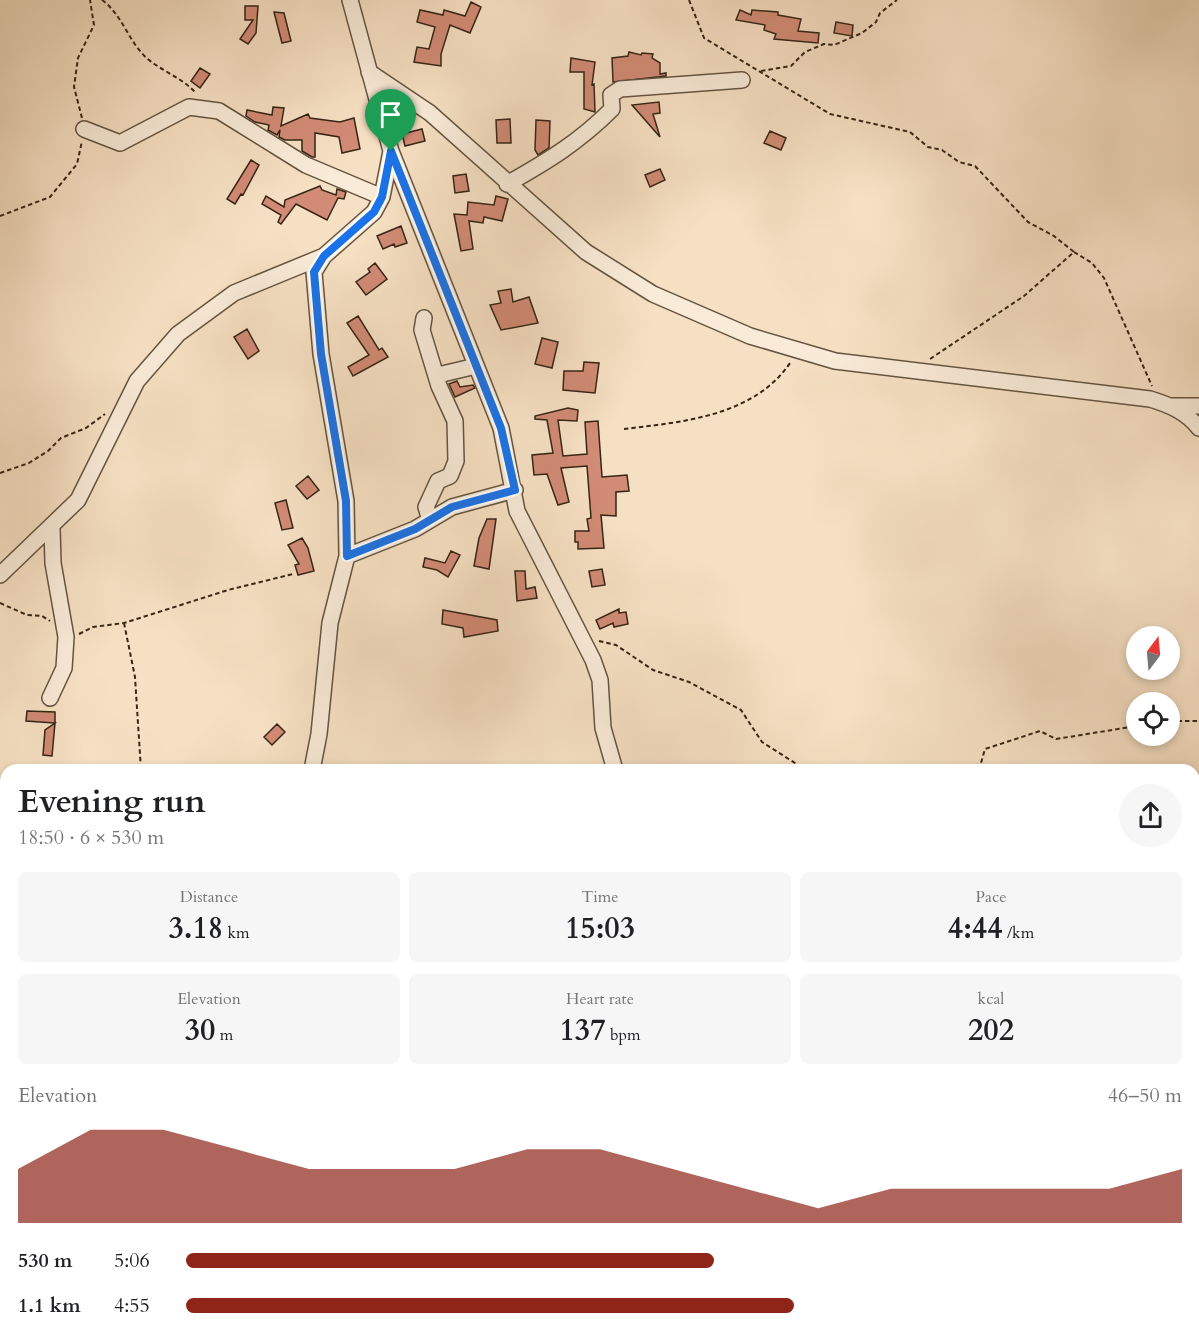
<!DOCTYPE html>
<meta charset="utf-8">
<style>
body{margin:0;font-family:Cardo,serif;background:#f6f6f6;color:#202124;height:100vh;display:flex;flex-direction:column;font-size:22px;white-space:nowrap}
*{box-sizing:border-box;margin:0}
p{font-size:20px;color:#757577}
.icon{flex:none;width:33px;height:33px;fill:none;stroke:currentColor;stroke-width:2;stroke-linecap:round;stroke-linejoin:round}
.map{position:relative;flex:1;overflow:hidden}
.drawer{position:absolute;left:0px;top:764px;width:1200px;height:578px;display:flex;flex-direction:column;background:#fff;border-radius:18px 18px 0 0;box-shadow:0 3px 9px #0003}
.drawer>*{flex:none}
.needle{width:39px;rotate:16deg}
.tools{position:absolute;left:1126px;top:626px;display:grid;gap:12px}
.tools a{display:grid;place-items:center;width:54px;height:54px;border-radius:50%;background:#fff;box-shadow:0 3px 9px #0003;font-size:30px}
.pin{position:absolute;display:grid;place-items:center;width:51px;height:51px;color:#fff;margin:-62px -26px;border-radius:50% 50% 50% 0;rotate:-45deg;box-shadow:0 0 6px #0007}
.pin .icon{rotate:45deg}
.round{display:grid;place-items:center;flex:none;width:63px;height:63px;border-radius:32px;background:#f6f6f6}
.overview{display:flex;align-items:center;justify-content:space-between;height:102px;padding:0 18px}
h1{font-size:33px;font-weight:700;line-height:45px}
.figures{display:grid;grid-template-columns:repeat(3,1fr);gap:9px;height:102px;padding:6px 18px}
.figures div{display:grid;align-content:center;border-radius:9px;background:#f6f6f6;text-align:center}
.figures b{font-size:30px;font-weight:700}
.figures small{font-size:16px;font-weight:400}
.figures p{font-size:16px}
.chart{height:168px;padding:12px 18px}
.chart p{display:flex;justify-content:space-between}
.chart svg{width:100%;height:108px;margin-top:6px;fill:#8f2418;opacity:.7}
ul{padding:0 18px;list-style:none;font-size:20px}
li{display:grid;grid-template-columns:96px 72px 1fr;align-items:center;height:45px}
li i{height:15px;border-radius:8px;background:#8f2418}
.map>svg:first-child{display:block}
</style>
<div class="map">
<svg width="1199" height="1340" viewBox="0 0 1199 1340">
<rect width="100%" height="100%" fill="#f6e0c3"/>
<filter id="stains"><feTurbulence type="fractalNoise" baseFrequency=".00333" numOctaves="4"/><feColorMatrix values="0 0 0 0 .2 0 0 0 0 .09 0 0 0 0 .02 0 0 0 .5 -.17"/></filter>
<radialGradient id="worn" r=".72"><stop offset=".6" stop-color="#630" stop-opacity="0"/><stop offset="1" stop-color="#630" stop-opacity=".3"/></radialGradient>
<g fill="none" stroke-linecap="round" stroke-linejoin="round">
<path stroke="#9ebead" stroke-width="22" d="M0 1092 6 1096
M0 1308H6
M174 1335 177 1340"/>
</g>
<path fill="#d28b76" stroke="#352514" stroke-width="1.5" d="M471 2 481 7 470 33 450 25 441 54V66L414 62 417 47 429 49 435 27 417 22 420 10 443 15 444 10 465 16Z
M245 6H258L256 33 248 44 240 39 253 20H245Z
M740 10 751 15 752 10 778 12V15L801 19 798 31 819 33 818 43 774 39 776 34 764 30 765 25 736 20Z
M274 12 284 13 291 41 282 43Z
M836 22 853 25 852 36 834 33Z
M629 52 641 55 642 53 653 54 652 58 660 63V74L666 73V76L613 82 612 58 628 56Z
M571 58 595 62 592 85 594 84 595 112 584 109V72H570Z
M200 68 210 74 200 88 191 81Z
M659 102 660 113 653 114 660 137 632 105Z
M273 107 284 108 281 126 308 114 310 118 340 122 354 118 360 149 342 153 339 137 315 133V157H312L302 151V140H285L279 137 280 130 277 135 268 130 269 125 255 122 246 116 247 110 272 115Z
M510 119 511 143H497L496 120Z
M536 120 550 121 549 148 538 155 535 150Z
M422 129 425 141 405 146 402 134Z
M770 131 786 138 781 150 764 143Z
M251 160 259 165 243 195 241 194 235 204 227 199Z
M660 169 665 180 650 187 645 175Z
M466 174 469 191 455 193 453 176Z
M320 186 322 190 336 195 337 189 346 192 344 199 338 198 327 220 296 204 281 224 278 222 281 215 262 204 266 196 284 207 285 200Z
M496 196 508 199 502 221 484 217 483 223 469 221 473 249 461 251 454 214 467 215 468 202 494 205Z
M401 226 407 243 395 247 394 244 383 249 377 236Z
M375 263 387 279 366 295 356 282 370 272 368 269Z
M511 289 513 302 529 297 538 323 501 330 490 305 501 303 498 291Z
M358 316 379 350 382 348 388 357 353 376 348 367 369 355 347 323Z
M247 329 259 351 248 359 234 337Z
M542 338 558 342 552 368 535 364Z
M584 362 599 363 595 393 563 390 564 371H583Z
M457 381 460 387 473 385 475 388 455 397 449 384Z
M568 408 578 410 577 421 558 420 563 456 587 454 585 422 598 421 602 477 627 475 629 491 616 492V516L601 515 604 548 578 549V542H575V531H589L587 519 591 518 587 466 561 468 569 502 558 505 547 474 534 475 532 455 553 453 547 420 535 419V416Z
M308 476 319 490 307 499 296 486Z
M286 500 293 528 282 530 275 503Z
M487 519H496L489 569 474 566 479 538Z
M302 538 308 548 314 571 298 575 295 565 299 564 288 545Z
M451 551 460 555 448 577 437 570 423 567 425 558 445 563Z
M602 569 605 585 592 587 589 571Z
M515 571H525L526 589 535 587 537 598 517 601Z
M619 609V613L626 612 628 624 614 627 613 623 600 629 596 620Z
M443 610 497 620 498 631 464 637 463 628 442 624Z
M27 711 55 712V723L52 756 43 755 45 730 55 723 26 721Z
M277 724 285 732 272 745 264 737Z"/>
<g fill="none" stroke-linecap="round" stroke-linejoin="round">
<defs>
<path id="minor" d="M369 72 430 113 586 252 653 294 750 336 835 361 1150 399C1170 405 1186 412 1199 428
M84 129 120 143 189 107 219 111 306 165 382 197
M391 151 501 428 517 511 593 660 600 680 603 728 615 770
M507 184C548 161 579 142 612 109L611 95 620 89 742 80
M424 318 422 330 439 386 455 421 456 461 450 476 438 481 426 507 430 520
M438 375 476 366
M1172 406H1199
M347 556 415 529 452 507 515 490
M0 575 78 500 137 381 178 334 234 293 324 256
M50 698 64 668 66 637 53 563 52 528
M312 770 319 734 330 623 347 556 346 501 321 354 314 272 324 256 374 212 382 197 391 151 350 0
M313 1335 317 1340
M403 1335 410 1340
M867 1335 869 1340
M374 1340 375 1335"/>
</defs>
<use href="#minor" stroke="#655440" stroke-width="18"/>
<path stroke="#352514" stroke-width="2" stroke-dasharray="4.5 3" stroke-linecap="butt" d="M102 0C123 15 129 44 149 60 164 72 182 78 196 93
M689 0 704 38 830 114 910 132 928 147 942 150 959 162 975 166 1028 222 1054 236 1074 252 1024 296 930 359
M761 71 791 66 805 52 824 44 834 45 862 33 876 22 880 13 897 0
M82 118 74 87 78 58 94 25 90 0
M0 216 50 197 77 164 82 141
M1074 252 1092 263 1104 278 1152 386
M624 429C683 422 754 416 790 363
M0 473 29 463 48 451 61 438 86 428 105 414
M0 603 27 615 42 616 50 621
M124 623 135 677 141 770
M79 634 93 627 124 623 228 590 293 574
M599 641 616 645 653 670 689 682 741 710 762 742 806 770
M1170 721H1199
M979 770 985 749 1040 731 1056 739 1137 726
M1194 1104 1199 1110
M0 1219 6 1221
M741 1335 742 1340"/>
<use href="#minor" stroke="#f9ebd8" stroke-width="15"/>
</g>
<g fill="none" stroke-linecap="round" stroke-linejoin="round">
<defs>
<path id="route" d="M391 151 501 428 515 490 452 507 415 529 347 556 346 501 321 354 314 272 324 256 374 212 382 197Z"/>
</defs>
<use href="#route" stroke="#fff" stroke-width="12"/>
<use href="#route" stroke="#1a73e8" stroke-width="8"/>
</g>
<rect width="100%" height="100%" filter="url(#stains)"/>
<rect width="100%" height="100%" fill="url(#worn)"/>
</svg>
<div class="tools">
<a><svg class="needle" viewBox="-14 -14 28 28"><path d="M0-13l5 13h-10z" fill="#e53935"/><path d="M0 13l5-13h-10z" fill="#757577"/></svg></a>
<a><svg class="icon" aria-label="locate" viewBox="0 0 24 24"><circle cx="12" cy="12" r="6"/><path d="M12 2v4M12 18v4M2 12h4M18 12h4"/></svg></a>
</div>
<div class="pin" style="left:391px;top:151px;background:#1e9e55"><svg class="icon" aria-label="arrive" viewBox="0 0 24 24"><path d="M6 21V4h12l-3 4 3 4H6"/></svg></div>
<section class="drawer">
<div class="overview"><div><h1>Evening run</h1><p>18:50 · 6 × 530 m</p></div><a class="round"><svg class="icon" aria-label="share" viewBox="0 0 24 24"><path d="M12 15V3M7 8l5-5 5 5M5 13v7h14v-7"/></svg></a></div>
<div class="figures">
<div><p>Distance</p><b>3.18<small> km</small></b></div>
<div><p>Time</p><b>15:03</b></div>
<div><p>Pace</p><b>4:44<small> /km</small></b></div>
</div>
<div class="figures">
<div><p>Elevation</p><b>30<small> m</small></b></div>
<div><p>Heart rate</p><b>137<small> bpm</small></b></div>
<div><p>kcal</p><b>202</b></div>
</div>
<div class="chart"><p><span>Elevation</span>46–50 m</p>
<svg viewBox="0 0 160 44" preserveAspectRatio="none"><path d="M0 44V22L10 6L20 6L30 14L40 22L50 22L60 22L70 14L80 14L90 22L100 30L110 38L120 30L130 30L140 30L150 30L160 22V44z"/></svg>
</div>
<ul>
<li><b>530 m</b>5:06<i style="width:53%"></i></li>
<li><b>1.1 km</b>4:55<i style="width:61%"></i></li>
</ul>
</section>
</div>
